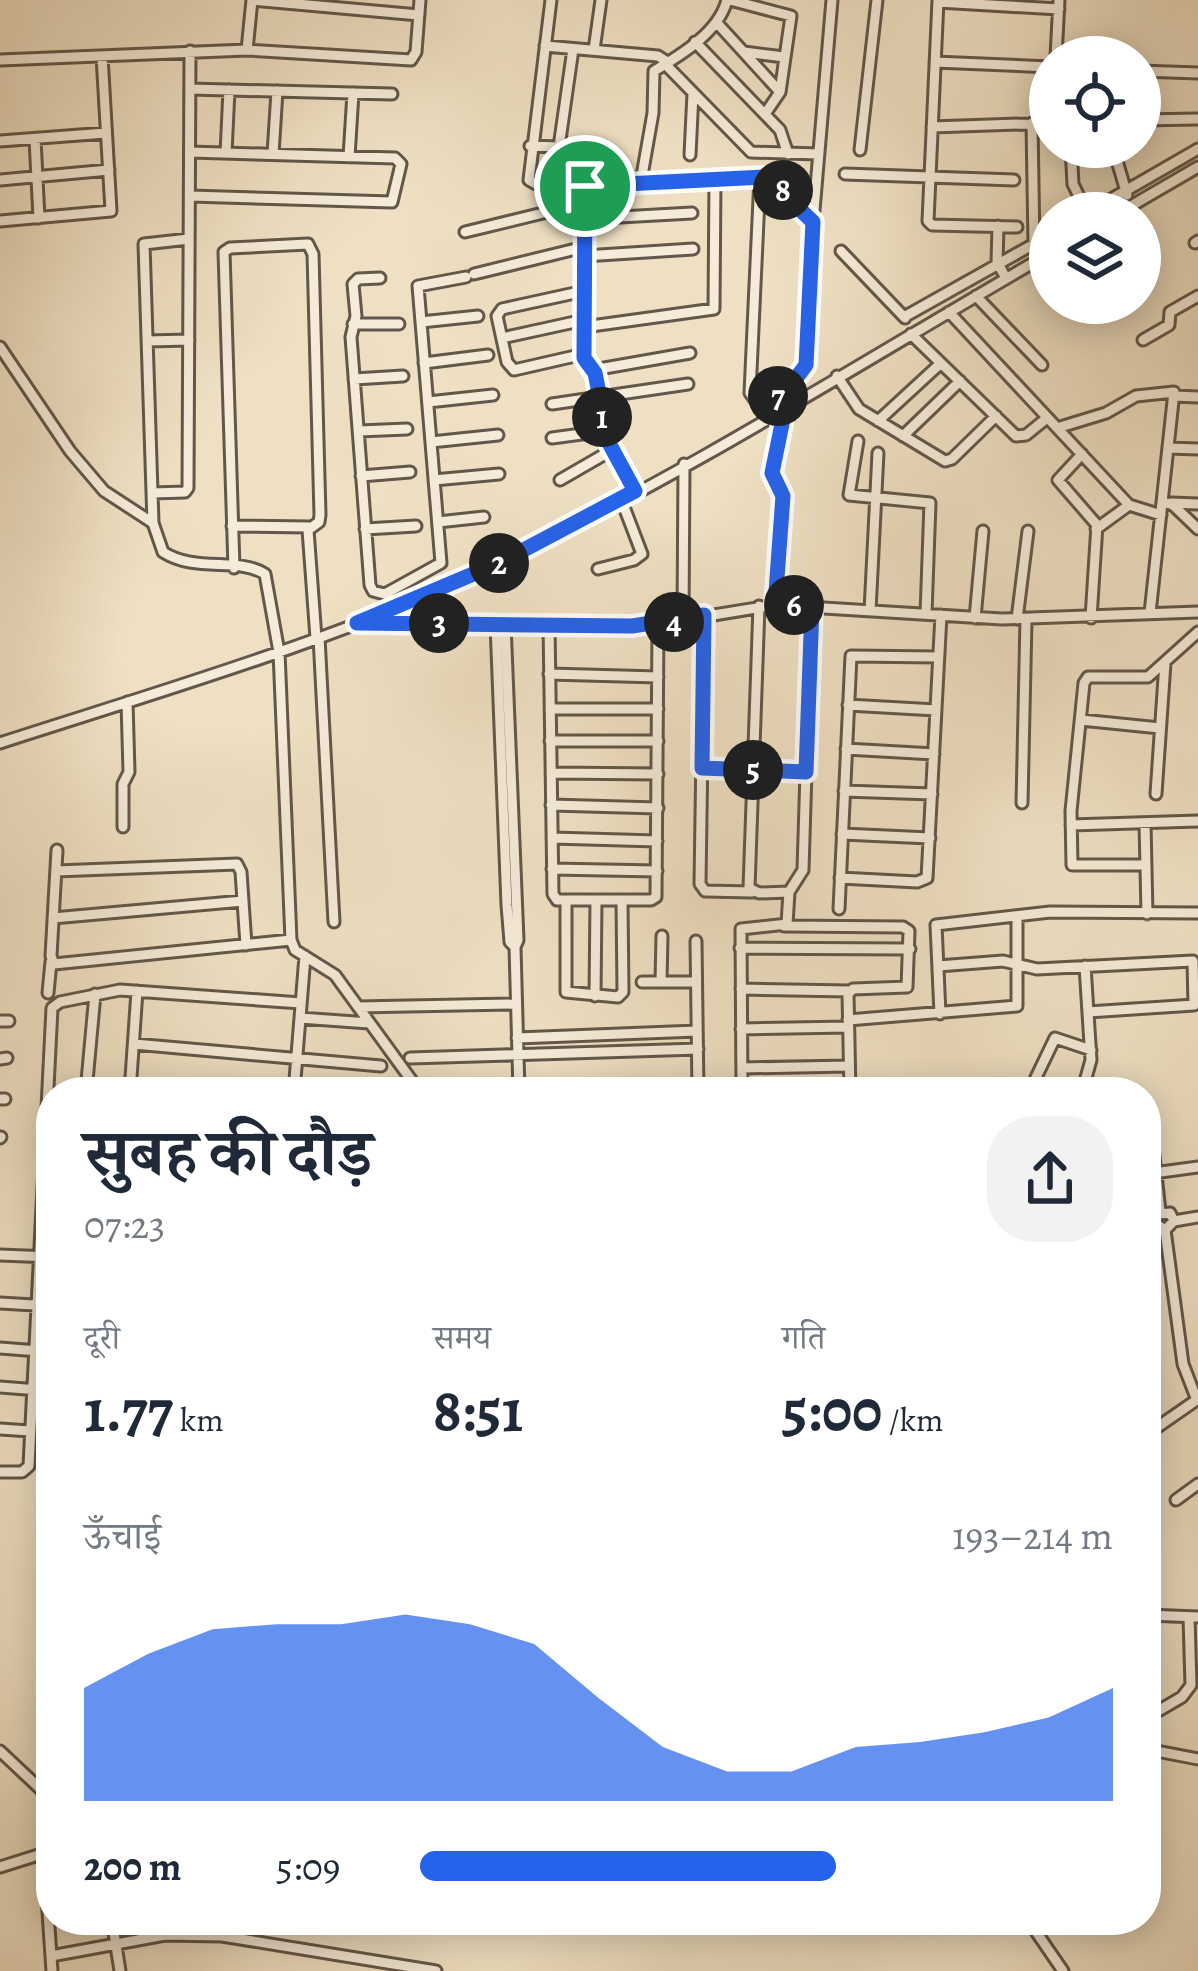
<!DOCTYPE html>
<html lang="hi">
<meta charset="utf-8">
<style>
body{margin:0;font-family:Alegreya,"Noto Serif Devanagari",serif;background:#f2f2f3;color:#1f2937;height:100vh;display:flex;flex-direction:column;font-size:45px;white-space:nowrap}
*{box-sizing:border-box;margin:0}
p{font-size:39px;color:#747a83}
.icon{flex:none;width:66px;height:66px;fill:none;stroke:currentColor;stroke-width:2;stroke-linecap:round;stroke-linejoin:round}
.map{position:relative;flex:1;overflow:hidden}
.details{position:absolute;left:36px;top:1077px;width:1125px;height:858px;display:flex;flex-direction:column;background:#fff;border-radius:48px;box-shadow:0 6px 30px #0003}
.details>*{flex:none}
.buttons{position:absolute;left:1029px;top:36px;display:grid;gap:24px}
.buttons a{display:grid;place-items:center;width:132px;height:132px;border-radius:50%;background:#fff;box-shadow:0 6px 30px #0003;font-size:60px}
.pin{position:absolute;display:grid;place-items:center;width:102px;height:102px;color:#fff;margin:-51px;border:6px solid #fff;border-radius:50%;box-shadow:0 3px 12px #0007}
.km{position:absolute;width:60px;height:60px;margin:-30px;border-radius:50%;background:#222;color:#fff;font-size:33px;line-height:60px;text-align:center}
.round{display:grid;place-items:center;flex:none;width:126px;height:126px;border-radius:48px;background:#f2f2f3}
.overview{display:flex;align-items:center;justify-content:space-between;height:204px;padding:0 48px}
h1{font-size:66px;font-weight:700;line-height:90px}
.stats{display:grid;grid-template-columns:repeat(3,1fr);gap:18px;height:204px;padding:12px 48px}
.stats div{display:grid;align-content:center}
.stats b{font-size:60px;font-weight:700}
.stats small{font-size:33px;font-weight:400}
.stats p{font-size:33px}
.chart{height:336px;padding:24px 48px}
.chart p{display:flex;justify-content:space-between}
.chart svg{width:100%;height:216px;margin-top:12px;fill:#2563eb;opacity:.7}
ul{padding:0 48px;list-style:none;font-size:39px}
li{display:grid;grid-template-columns:192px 144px 1fr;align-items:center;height:90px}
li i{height:30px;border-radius:15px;background:#2563eb}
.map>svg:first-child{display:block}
</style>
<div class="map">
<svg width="1198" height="1971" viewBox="0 0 1198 1971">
<rect width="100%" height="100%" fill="#efe0c3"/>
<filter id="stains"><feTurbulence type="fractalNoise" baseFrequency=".00167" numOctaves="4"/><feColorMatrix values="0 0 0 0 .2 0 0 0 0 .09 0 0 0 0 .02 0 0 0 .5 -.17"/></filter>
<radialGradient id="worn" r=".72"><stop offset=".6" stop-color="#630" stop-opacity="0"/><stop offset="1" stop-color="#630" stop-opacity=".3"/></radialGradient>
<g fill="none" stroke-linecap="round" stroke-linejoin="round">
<defs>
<path id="minor" d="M252 0 419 15
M551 0 529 180 536 184 577 176 585 186
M730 0 791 16 780 92 765 114
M938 0 928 221 932 225 1017 227
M938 2 1059 9
M717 23 780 92
M695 42 780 130 788 154
M545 46 658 56 669 63
M247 50 252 0
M594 50 601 0
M744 52 784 57
M1056 57 1059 0
M0 60 247 50 411 60 416 52 420 0
M935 62 1050 67
M665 64 751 152 819 154
M1140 71 1198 73
M190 89 392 94
M1140 120 1198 119
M1032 123 1034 244
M932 127 1050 123
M35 139 39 218
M0 141 106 133
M530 146 559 147 573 49
M1071 147 1073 184 1087 213
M1113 147 1127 195
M860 150 877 0
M226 153 229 90
M273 154 277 91
M690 155 693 93
M349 157 353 93
M845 174 1014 180
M760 177 750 393 755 400 797 377 806 365 813 222 832 0
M0 180 109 170
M641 181 653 113 654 71C681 55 719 32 727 0
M190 196 392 202 401 164 395 158 190 152
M1087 213 1198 149
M1119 213 1198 167
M584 219 692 213
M0 221 111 211 102 56
M998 226 997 262 1006 278
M465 232 584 203
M1195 243 1198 241
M841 251 905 318
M584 256 693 249
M474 274 584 247
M380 278 358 279 353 284 356 316 351 337 370 585 373 591 388 595 393 608
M584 291 502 309 497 316 507 362 514 370 584 354
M976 296 1042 365
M949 312 1129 505 1161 515
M904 317 1050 235
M421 322 478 316
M353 324H399
M584 327 714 309 715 178
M911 334 1016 436 1026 435 1047 418
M502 338 584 320
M1143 340 1169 325 1170 312 1198 296
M147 341 189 340
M0 347 70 451 104 491 153 523 163 552C195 573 239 557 265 574L279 652 291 940 295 950 335 975 420 1092
M424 363 488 355
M593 370 690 353
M837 376 859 409 945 461 952 459 996 416
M354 379 403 376
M1174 396 1198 397
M428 402 493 395
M552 404 688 384
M878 421 941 363
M1057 428 1106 413 1136 396 1174 392 1150 613
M359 431 407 429
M903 436 960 381
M552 438 604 431
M858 441 849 495 930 503 926 614
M431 442 498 435
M1168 448 1198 449
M1082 454 1058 480 1097 525 1091 618
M361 476 410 472
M434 480 499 474
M560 480 612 450
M635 492 609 443 595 373 584 358 585 186 766 177 813 222
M152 493 185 492 188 488 190 51
M1163 502 1173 505 1198 529
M1171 503 1198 504
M438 522 484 517
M153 523 144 244 189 239
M232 526 309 527
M365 529 416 526
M1096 529 1129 505
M234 568 224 252 230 248 308 244 313 254 320 515 319 522 308 530 316 638
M598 569 634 560 642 554 621 499
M385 594 441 563 418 286 466 277
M775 605 783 496 772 473 780 441V410
M759 606 749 888 759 893 789 892
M870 611 878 453
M704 615 700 884 705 891 752 892
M975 618 983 531
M1017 619 1028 531
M683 620 684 464
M366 623 646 626 775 605 1002 619 1198 612
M496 624 507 905 510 942 515 947
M505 624 518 940 515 947 519 1092
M549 625 553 894 557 900H651L656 897 658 625
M319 637 334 922
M549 674 658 677
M848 705 936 710
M550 709H658
M1081 720 1160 728
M550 741H658
M0 743C167 689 337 640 496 565 687 474 867 359 1050 253
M846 749 934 754
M702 768 806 772
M551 773 658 774
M844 791 932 794
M1156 794 1165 663
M1022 803 1026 620
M551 805 658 808
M1145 823 1147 914
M1071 825 1198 821
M123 827V784L129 772 127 702
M842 834 930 838
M552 838 657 841
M57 850 51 956 54 964 291 940
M1145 865H1072L1071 811 1084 683 1088 677H1148L1198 632
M552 869 657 871
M56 871 237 864 241 872 246 945
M840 878 917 882 927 878 941 615
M566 901V992L618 997 623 992 622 901
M839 909 851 656 938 657
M53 918 243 901
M784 926 903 927 909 931 907 987 853 989 848 994 850 1092
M696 941 698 1092
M740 948 910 949
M938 966 1003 961 1037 969 1193 961 1194 1005 1088 1012
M642 982H696
M661 982 662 936
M741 989 849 991
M48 993 51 962
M595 996 596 901
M358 1007 515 1004
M940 1014 936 925 1050 912 1198 913
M300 1018 369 1023
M848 1020 1017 1006V917
M0 1021H9
M741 1029 848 1027
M517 1038 697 1031
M134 1044 381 1066
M410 1058 698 1049
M0 1059 7 1058
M742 1068 849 1066
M86 1092 95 994
M130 1092 137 991
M294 1092 305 956
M742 1092 741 929 787 924 789 892 803 870 811 607
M1029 1092 1055 1038 1091 1050
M1082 1092 1091 1060 1085 966
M0 1099H5
M1152 1137 1160 1212
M0 1138 1 1137
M1146 1174 1198 1167
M1174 1221 1198 1217
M1165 1230 1174 1221 1170 1213 1158 1214 1155 1223 1165 1230 1183 1364 1197 1400
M0 1255 51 1257
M0 1303 51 1306
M0 1348 51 1352
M0 1387 51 1391
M0 1429 30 1431
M1146 1435 1198 1399
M0 1472H22L29 1466 52 1008 60 1002 120 990 301 1003
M1176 1500 1198 1484
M1146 1615 1198 1617
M1146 1749 1198 1759
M1148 1749 1153 1714 1182 1697 1191 1685 1189 1617
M0 1751 51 1799
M44 1853 52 1971
M0 1867 51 1851
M112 1920 120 1971
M147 1920 165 1935 222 1936 436 1971
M1028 1920 1063 1971
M51 1956 165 1935"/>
</defs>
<use href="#minor" stroke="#62574a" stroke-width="15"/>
<use href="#minor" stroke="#f5ebd8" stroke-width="9"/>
</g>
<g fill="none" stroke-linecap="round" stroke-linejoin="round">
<defs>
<path id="route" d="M766 177 813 222 806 365 797 377 774 390 783 407 780 410 782 424 772 473 783 496 775 605 812 607 806 772 702 768 704 615 632 626 357 623 497 564 635 491 609 443 595 373 584 358 585 186Z"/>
</defs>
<use href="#route" stroke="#fff" stroke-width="24"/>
<use href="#route" stroke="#2563eb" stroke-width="15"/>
</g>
<rect width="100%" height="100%" filter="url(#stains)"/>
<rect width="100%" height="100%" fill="url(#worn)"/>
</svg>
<div class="buttons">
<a><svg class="icon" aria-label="locate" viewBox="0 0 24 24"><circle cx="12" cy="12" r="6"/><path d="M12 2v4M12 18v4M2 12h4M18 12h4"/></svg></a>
<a><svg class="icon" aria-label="layers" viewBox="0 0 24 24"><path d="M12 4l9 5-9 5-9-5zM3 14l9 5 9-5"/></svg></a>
</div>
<div class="pin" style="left:585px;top:186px;background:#1e9e55"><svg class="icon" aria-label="arrive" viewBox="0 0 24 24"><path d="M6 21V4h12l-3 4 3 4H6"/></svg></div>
<b class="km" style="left:602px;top:417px">1</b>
<b class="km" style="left:499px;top:563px">2</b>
<b class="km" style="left:439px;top:623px">3</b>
<b class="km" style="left:674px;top:622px">4</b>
<b class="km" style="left:753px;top:770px">5</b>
<b class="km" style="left:794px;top:605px">6</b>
<b class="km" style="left:778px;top:396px">7</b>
<b class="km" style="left:783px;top:190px">8</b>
<section class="details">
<div class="overview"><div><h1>सुबह की दौड़</h1><p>07:23</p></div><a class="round"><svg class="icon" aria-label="share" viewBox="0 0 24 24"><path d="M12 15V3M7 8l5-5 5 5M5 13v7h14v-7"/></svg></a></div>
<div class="stats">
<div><p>दूरी</p><b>1.77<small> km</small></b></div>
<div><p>समय</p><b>8:51</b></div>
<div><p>गति</p><b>5:00<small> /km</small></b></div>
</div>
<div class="chart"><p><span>ऊँचाई</span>193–214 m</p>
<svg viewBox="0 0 160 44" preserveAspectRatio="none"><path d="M0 44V21L10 14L20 9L30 8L40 8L50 6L60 8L70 12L80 23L90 33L100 38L110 38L120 33L130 32L140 30L150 27L160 21V44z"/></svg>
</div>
<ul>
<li><b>200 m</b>5:09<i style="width:60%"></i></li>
</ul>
</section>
</div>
